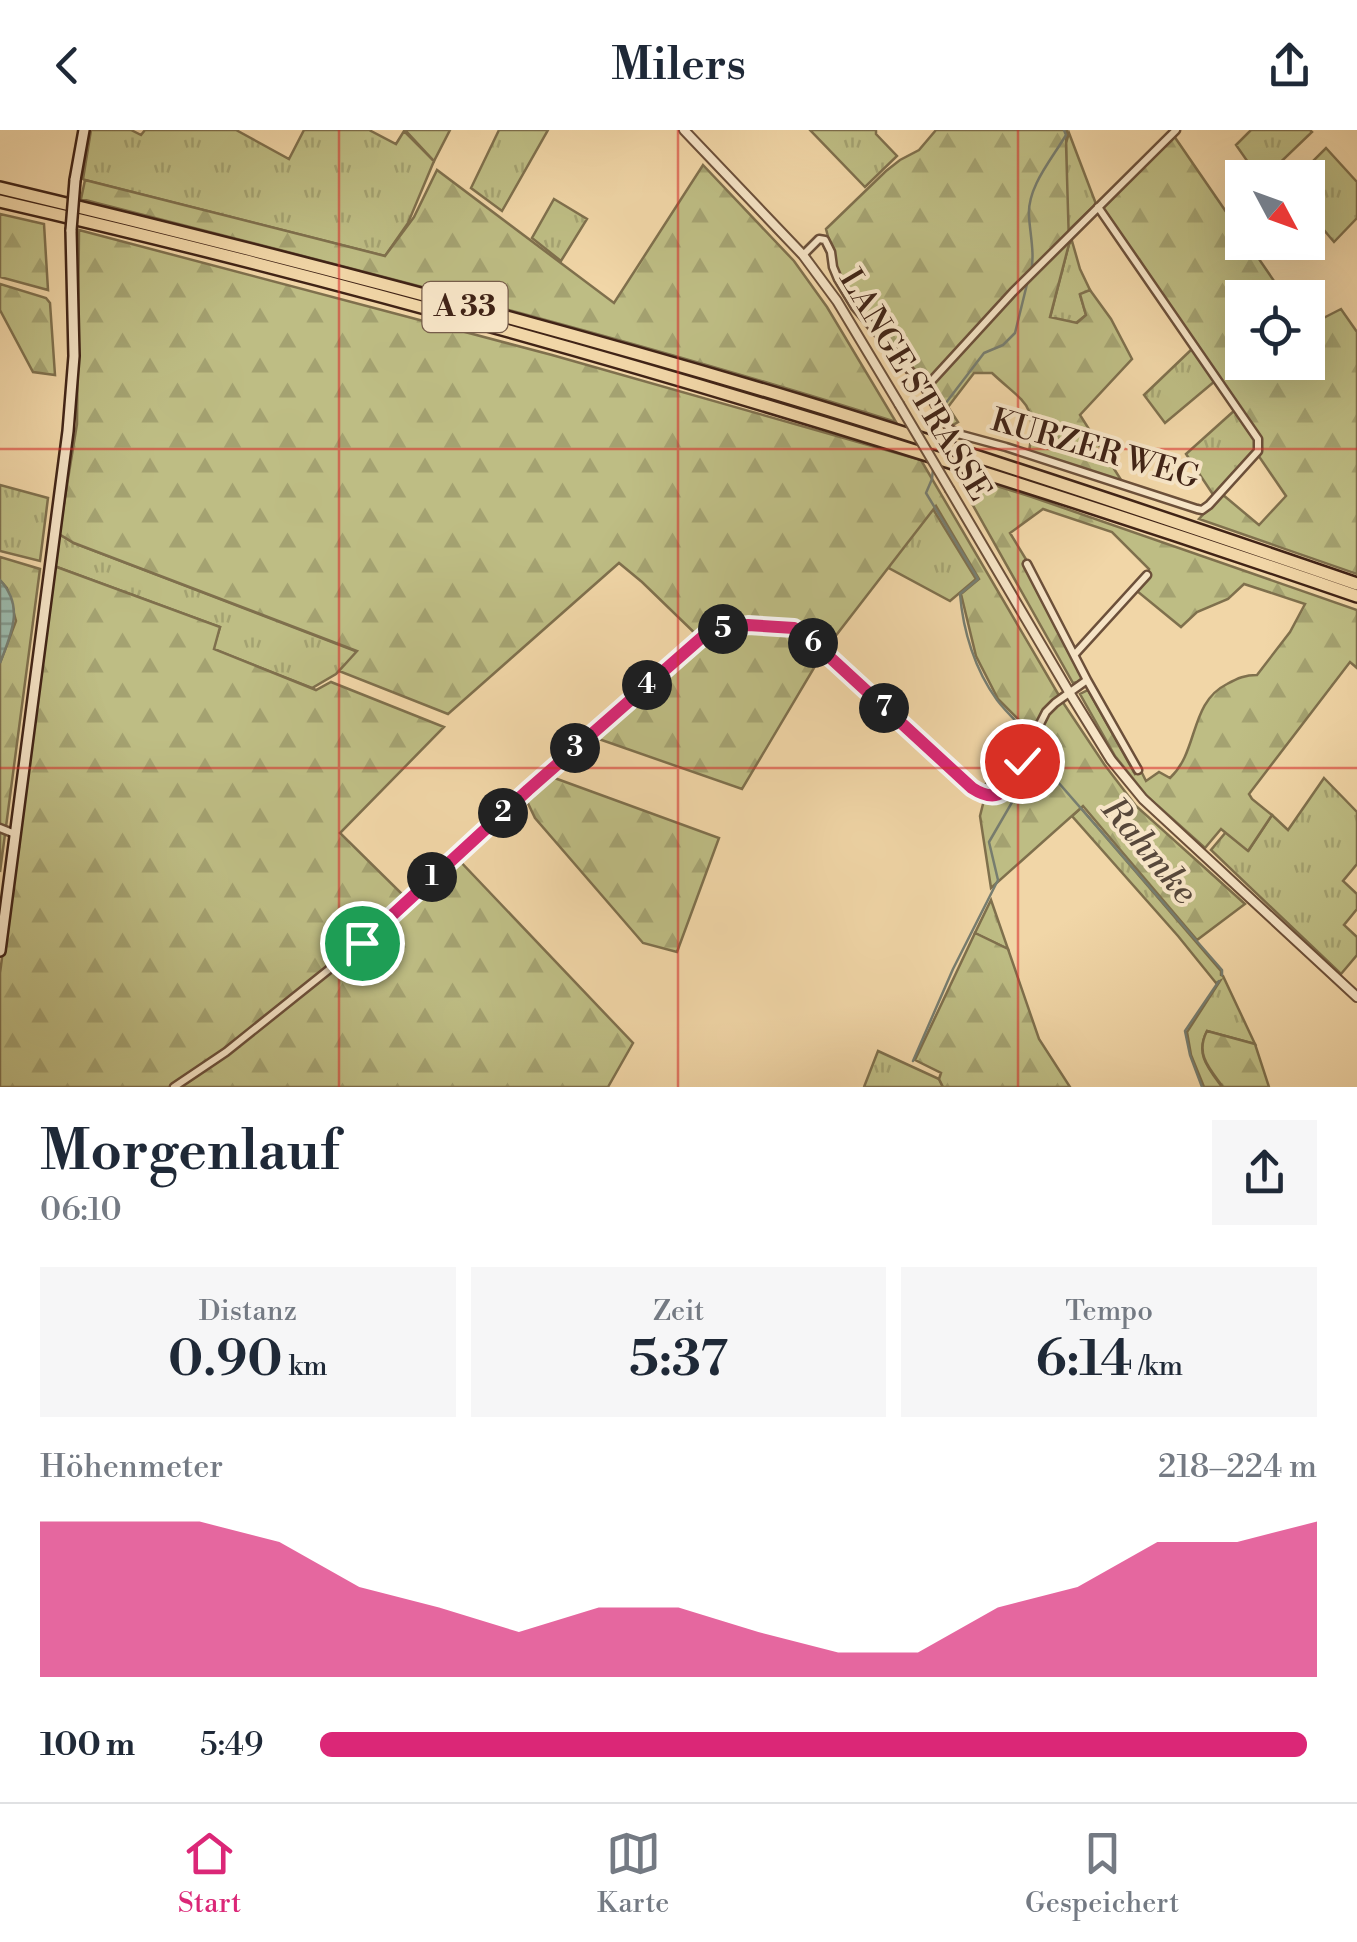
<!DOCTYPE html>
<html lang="de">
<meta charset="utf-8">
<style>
body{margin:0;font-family:"Libre Bodoni",serif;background:#f6f6f7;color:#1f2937;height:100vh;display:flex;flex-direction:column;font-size:38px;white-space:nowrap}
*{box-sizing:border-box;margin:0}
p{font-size:32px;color:#747a83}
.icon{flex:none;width:55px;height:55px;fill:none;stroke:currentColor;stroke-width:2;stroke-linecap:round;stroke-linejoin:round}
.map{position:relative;height:957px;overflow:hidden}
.sheet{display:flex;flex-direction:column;background:#fff;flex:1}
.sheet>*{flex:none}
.needle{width:65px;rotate:131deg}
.fabs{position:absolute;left:1225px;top:30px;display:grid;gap:20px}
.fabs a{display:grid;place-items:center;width:100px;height:100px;border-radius:0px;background:#fff;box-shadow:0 10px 40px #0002;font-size:50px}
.pin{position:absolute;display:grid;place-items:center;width:85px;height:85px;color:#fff;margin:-42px;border:5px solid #fff;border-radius:50%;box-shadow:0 2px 10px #0007}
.km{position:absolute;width:50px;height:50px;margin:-25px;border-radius:50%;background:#222;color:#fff;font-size:28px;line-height:50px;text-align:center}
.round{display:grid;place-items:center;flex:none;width:105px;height:105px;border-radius:0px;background:#f6f6f7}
.overview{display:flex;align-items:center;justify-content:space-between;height:170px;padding:0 40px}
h1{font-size:55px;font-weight:600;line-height:75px}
.stats{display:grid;grid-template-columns:repeat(3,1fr);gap:15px;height:170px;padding:10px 40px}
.stats div{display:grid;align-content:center;border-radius:0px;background:#f6f6f7;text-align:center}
.stats b{font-size:50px;font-weight:600}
.stats small{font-size:28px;font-weight:400}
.stats p{font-size:28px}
.chart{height:280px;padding:20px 40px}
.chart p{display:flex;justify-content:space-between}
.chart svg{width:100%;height:180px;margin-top:10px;fill:#db2777;opacity:.7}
ul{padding:0 40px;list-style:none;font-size:32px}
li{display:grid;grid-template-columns:160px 120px 1fr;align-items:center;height:75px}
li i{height:25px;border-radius:12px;background:#db2777}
header{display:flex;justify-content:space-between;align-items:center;height:130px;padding:0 40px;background:#fff;font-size:45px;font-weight:600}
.dock{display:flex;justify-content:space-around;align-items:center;height:140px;border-top:2px solid #e0e1e3;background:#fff;font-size:28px;color:#747a83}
.dock a{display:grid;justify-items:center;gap:5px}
.dock .current{color:#db2777}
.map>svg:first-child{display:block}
</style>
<header><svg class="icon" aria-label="back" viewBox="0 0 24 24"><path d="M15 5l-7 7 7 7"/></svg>Milers<svg class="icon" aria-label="share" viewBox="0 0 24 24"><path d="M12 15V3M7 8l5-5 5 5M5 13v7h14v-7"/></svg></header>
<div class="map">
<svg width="1357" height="957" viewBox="0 0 1357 957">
<defs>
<pattern id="grass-tufts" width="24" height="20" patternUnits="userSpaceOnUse" patternTransform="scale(2.5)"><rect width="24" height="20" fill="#bebd84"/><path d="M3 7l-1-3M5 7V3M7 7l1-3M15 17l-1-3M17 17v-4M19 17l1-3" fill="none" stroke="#a4a271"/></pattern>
<pattern id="forest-firs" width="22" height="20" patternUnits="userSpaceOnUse" patternTransform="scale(2.5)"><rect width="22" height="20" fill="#bebd84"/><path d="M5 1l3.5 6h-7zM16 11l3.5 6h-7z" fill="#a4a271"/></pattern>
<pattern id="water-rules" width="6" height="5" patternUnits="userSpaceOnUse" patternTransform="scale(2.5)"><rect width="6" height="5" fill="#9bb9ab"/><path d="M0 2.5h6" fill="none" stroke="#80968a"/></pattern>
</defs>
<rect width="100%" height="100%" fill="#f1d6a7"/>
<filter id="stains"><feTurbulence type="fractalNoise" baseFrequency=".002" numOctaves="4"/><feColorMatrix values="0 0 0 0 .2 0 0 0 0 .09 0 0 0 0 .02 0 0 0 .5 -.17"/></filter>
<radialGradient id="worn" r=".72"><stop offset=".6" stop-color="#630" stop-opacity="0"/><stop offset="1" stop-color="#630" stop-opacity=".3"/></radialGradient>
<path fill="url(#grass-tufts)" stroke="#7f704d" stroke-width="2.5" d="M91 0H131L141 5 145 0H236L289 29 304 0H369L396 14 404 1 434 31 408 93 385 126 85 50 83 49Z
M499 0H548L502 81 471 58Z
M810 0H876V4L897 26 865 57Z
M1251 0H1310L1312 2 1265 47 1259 48 1236 15Z
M1069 3 1096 74 1067 102 1066 13Z
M1326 18 1357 52V88L1334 112 1308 81V48L1297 47Z
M554 69 587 89 561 131 532 108Z
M1072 111 1080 139 1090 160 1080 165 1086 185 1076 193 1050 188 1069 114Z
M1192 219 1215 251 1165 293 1144 265Z
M1235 280 1254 308 1256 319 1214 366 1186 324Z
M0 355 48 368 40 431 0 421Z
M933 379 976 449 950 471 887 437Z
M59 404 74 413 358 522 336 544 312 558 213 519 220 497 54 436Z
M1324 648 1357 682V734L1343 751 1357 764V779L1344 795 1357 807V825L1341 844 1211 720 1226 702 1249 720 1272 685 1288 700Z
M1081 678 1221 841V845L1223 846 1255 914 1207 901C1195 924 1208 938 1222 957H1204L1191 925 1187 902 1220 851 1216 853 1178 806 1072 686Z
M991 770 1008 819 975 803Z
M878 921 939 949 943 957H864Z"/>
<path fill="url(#forest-firs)" stroke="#7f704d" stroke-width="2.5" d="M405 0H450L434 31Z
M936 0H1067L1066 13 1069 114 1050 187 1077 193 1086 185 1080 164 1090 160 1111 189 1132 229 1080 285 1123 353 1029 322C1037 272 1026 275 992 243H974L948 277 958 292 951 296 920 248 840 152 826 99 886 41 900 30 919 20Z
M1174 6 1242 105V112L1248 113 1285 167 1242 168V232H1308V196L1341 179 1357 202V444L1199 389 1222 364 1259 395 1286 366 1258 325 1262 319 1261 308 1102 78Z
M703 35 794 131 827 177 896 292C627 207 354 139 81 69L85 50 385 126 414 87 437 40 614 173Z
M0 84 44 94 48 160 0 147Z
M79 100 552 225 921 330 1064 574 1104 634 1136 676 1245 774 1197 810 1083 676 991 758 980 686 985 666V655L1026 597 998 569 976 526 961 464 979 449 936 376 824 521 742 659 593 607 704 512 642 452 619 433 448 584 339 541 357 521 74 413 59 404 77 294Z
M0 154 46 168 50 173 55 245 33 242 0 180Z
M957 347 994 355 1032 367 1357 480V538L1350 532 1249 664 1252 669 1272 685 1248 721 1221 699 1205 718 1147 666 1115 626 1080 564 1088 560 1135 644 1141 641 1146 651 1159 642 1170 648C1199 621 1189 573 1227 554 1238 548 1245 545 1257 545L1290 502 1305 474 1244 454 1228 469 1197 482 1181 497 1132 457 1149 439 1112 402 1043 379 1010 403 1027 431 1023 434 1082 548 1078 552 1073 553Z
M0 427 40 439 0 742V533L16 491 7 458 0 450Z
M54 436 220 497 214 519 316 560 331 552 444 597 340 703 408 770 456 727 633 913 608 957H0V843Z
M549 646 719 708 677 822 643 813 535 688 525 667Z
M975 803 1008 819 1039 909 1070 957H943L939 949 941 943 915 930Z
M1207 901 1255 914 1269 957H1223C1209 938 1195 924 1207 901Z"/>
<path fill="url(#water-rules)" stroke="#777d6f" stroke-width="2.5" d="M0 450C25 477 11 504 0 533Z"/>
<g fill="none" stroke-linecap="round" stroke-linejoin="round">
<path stroke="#777d6f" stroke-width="2.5" d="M1031 142C1035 124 1030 104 1029 86 1027 57 1052 29 1066 5L1064 0
M942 278 984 223 1003 215 1015 203 1028 150
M934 306 937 285
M933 339 932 349 926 363 978 449 960 464C963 501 975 540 997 570 1009 586 1027 601 1041 617L1037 628 1222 840V845
M913 931 953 839 998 750 989 712 1036 631
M1202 957 1190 925 1185 901 1219 851"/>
<defs>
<path id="minor" d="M803 125 819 109 825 110 831 122 833 137 838 149 855 177 925 258 1013 162 1176 0
M925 258 949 298 958 304 1006 317 1197 379 1202 380 1209 375 1258 321V309L1098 77
M1075 524 1147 445
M1087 550 1138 640
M0 698 15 704
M174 957 226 922 362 813 528 660 709 502 749 495 794 498 810 509 972 658C985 667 993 668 1007 659L1046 582 1055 573 1087 550 1027 434"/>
<path id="tertiary" d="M684 0 803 125 837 171 899 274
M950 360 1069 562 1111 630 1143 669 1357 867"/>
<path id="secondary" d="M75 50 84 0
M0 821 68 301 74 226 71 100"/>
<path id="motorway" d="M0 58C267 122 533 191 797 270 985 327 1171 390 1357 454
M0 71C460 177 911 313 1357 466"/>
</defs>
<use href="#minor" stroke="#6c503a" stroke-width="11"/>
<use href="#tertiary" stroke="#6c503a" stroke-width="12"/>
<use href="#secondary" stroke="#402316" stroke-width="14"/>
<use href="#motorway" stroke="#402316" stroke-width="16"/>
<use href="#minor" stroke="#f6e4c6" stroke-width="6"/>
<use href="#tertiary" stroke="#f6e4c6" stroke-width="8"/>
<use href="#secondary" stroke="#f6e4c6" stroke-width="9"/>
<use href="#motorway" stroke="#f1d6a7" stroke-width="11"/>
<defs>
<path id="tertiary-bridge" d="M899 274 950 360"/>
<path id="secondary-bridge" d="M71 100 75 50"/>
</defs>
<use href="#tertiary-bridge" stroke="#6c503a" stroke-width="12" stroke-linecap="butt"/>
<use href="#secondary-bridge" stroke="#402316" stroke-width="14" stroke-linecap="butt"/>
<use href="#tertiary-bridge" stroke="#f6e4c6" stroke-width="8"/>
<use href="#secondary-bridge" stroke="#f6e4c6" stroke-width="9"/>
</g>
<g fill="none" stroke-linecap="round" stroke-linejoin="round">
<defs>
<path id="route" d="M362 813 528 660 708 502 748 495 794 498 810 509 972 658C1001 677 1011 657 1022 631"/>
</defs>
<use href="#route" stroke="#fff" stroke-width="20"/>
<use href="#route" stroke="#db2777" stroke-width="12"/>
</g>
<path fill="none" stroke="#d62828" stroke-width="2.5" stroke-opacity="0.55" d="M339 0V957M678 0V957M1018 0V957M0 319H1357M0 638H1357"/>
<g text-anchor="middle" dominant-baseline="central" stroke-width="8" stroke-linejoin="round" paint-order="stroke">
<rect fill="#f6e4c6" stroke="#775d4b" stroke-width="2.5" x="422.5" y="152" width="85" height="50" rx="8"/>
<g font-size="30" font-weight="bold" fill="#402316">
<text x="465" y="177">A 33</text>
</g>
<g font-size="32" fill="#402316" stroke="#f6e4c6">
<text transform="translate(915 255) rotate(59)">LANGE STRASSE</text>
<text transform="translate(1095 319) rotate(16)">KURZER WEG</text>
</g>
<g font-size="35" font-style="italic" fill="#57483b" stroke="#f6e4c6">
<text transform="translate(1149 721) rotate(50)">Rahmke</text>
</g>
</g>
<rect width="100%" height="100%" filter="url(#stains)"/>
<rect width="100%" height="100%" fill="url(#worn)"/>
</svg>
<div class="fabs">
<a><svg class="needle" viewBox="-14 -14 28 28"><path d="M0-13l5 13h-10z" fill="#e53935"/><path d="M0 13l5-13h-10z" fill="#747a83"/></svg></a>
<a><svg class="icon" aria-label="locate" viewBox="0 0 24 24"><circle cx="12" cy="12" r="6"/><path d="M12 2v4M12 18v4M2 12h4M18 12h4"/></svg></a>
</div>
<div class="pin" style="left:362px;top:813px;background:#1e9e55"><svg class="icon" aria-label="arrive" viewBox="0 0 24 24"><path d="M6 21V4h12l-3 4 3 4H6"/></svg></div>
<div class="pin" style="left:1022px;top:631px;background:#d93025"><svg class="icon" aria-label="check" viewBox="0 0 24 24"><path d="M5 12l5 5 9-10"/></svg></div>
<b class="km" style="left:432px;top:747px">1</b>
<b class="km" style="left:503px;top:683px">2</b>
<b class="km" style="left:575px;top:618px">3</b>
<b class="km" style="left:647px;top:555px">4</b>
<b class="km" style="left:723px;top:499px">5</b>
<b class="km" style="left:813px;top:513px">6</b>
<b class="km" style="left:884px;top:578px">7</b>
</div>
<section class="sheet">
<div class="overview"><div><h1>Morgenlauf</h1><p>06:10</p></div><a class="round"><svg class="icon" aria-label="share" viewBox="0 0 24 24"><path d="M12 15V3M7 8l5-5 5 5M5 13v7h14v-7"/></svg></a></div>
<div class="stats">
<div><p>Distanz</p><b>0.90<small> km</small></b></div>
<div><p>Zeit</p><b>5:37</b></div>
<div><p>Tempo</p><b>6:14<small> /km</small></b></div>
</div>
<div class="chart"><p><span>Höhenmeter</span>218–224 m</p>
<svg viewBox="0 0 160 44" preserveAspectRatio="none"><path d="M0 44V6L10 6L20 6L30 11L40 22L50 27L60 33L70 27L80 27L90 33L100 38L110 38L120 27L130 22L140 11L150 11L160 6V44z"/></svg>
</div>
<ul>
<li><b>100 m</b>5:49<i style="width:99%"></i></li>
</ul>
</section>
<nav class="dock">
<a class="current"><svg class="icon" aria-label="home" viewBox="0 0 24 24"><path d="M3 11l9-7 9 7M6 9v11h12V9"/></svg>Start</a>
<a><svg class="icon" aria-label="map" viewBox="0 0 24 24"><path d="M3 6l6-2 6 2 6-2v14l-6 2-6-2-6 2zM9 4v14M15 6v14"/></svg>Karte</a>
<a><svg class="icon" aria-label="saved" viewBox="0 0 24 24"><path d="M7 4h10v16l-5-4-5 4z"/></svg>Gespeichert</a>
</nav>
